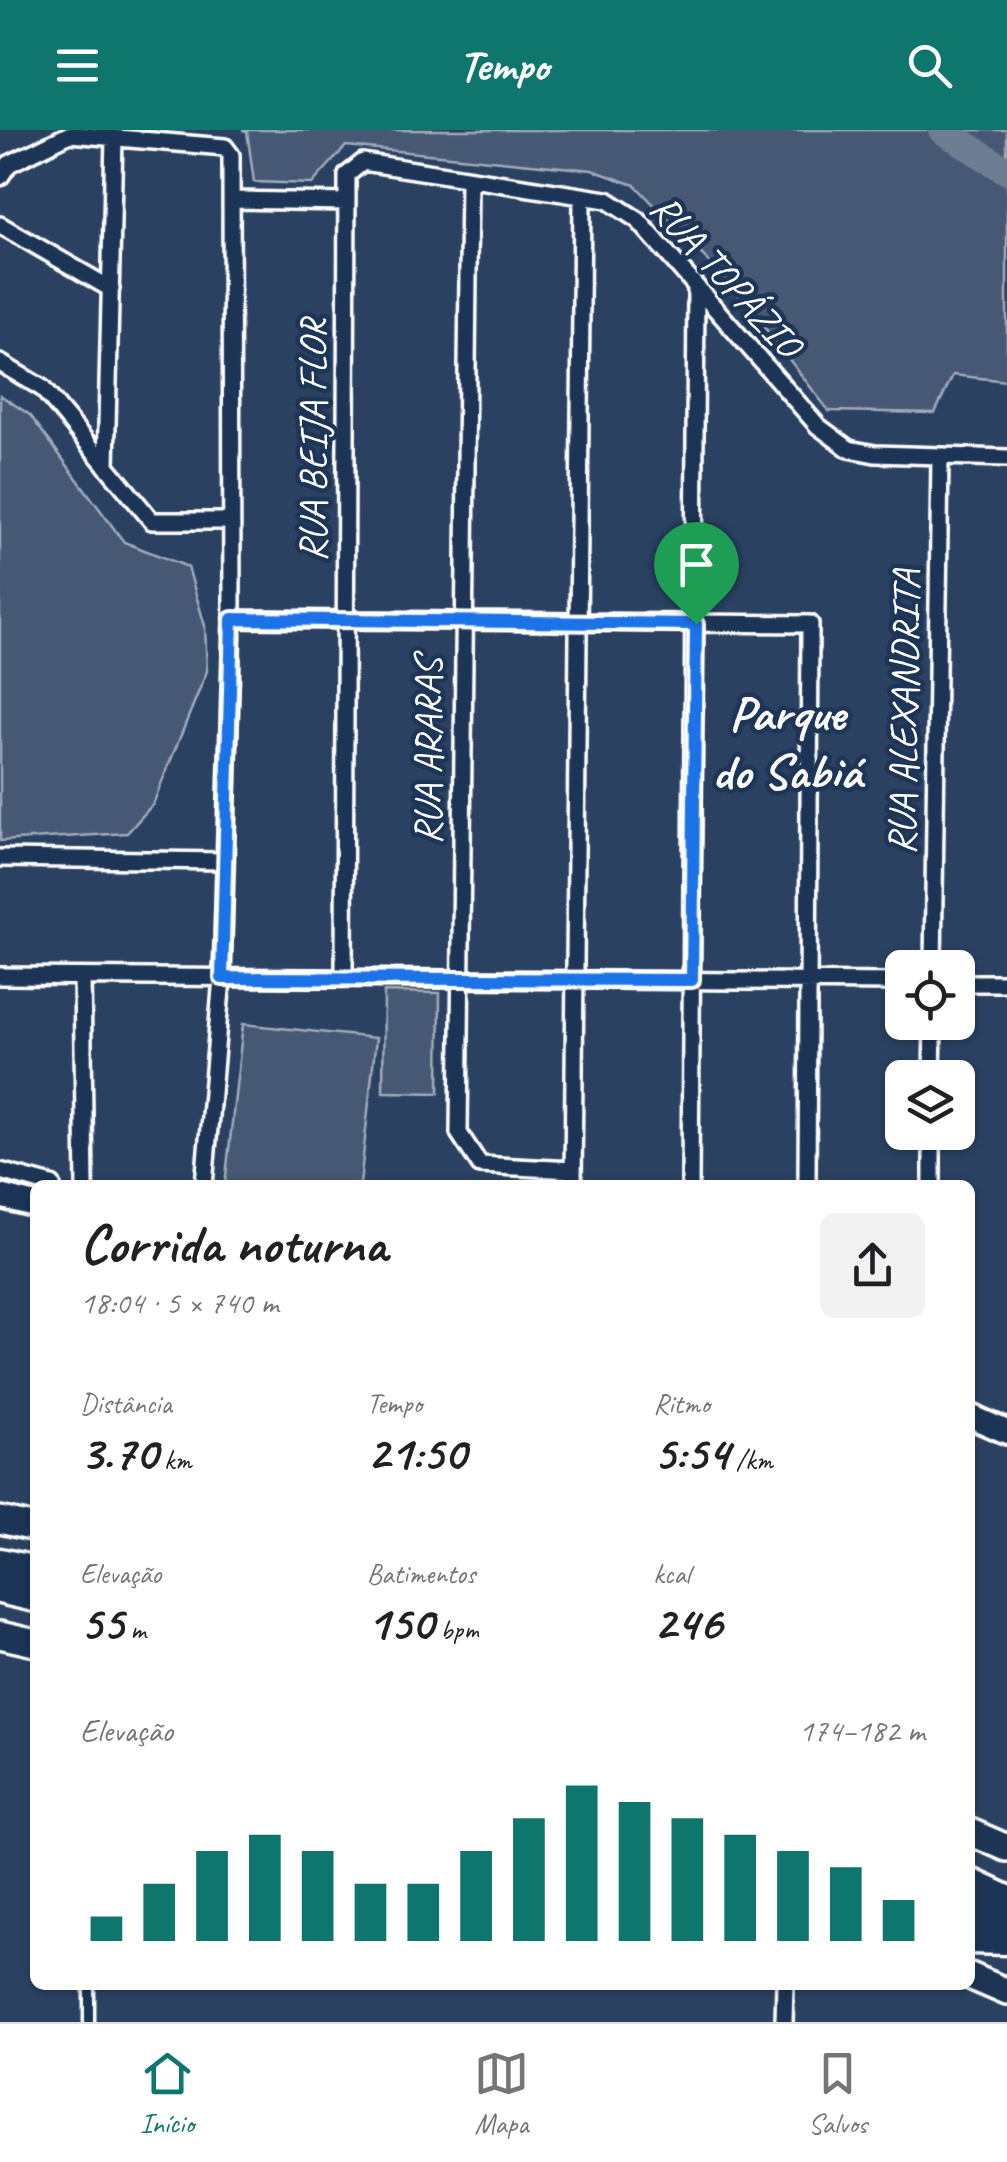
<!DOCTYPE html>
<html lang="pt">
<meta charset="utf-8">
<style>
body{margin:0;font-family:Caveat,sans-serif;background:#f2f2f2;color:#202124;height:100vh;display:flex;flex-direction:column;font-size:38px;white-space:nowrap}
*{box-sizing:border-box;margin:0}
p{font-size:32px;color:#757577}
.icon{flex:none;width:55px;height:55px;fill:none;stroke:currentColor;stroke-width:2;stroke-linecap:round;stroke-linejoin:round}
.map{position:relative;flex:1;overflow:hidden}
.drawer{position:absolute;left:30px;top:1050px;width:945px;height:810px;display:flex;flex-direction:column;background:#fff;border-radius:15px;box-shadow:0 2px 8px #0004}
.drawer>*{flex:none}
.fabs{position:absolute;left:885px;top:820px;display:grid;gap:20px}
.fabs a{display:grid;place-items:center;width:90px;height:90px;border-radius:15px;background:#fff;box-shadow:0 2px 8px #0004;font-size:50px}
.pin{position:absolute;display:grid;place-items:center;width:85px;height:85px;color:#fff;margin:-102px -42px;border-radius:50% 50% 50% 0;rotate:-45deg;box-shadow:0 0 10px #0007}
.pin .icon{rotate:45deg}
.round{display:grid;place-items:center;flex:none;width:105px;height:105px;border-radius:15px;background:#f2f2f2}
.headline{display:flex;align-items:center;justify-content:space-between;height:170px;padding:0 50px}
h1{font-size:55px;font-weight:700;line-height:75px}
.stats{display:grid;grid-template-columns:repeat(3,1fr);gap:15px;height:170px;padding:10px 50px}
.stats div{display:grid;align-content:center}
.stats b{font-size:50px;font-weight:700}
.stats small{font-size:28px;font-weight:400}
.stats p{font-size:28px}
.chart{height:280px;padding:20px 50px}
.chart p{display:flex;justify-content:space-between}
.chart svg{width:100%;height:180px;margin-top:10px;stroke:#0f766e;stroke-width:6}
header{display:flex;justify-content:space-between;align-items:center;height:130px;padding:0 50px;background:#0f766e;color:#fff;font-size:45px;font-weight:700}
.tabs{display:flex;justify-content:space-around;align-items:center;height:140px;border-top:2px solid #e0e0e0;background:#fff;font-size:28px;color:#757577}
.tabs a{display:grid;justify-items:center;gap:5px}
.tabs .on{color:#0f766e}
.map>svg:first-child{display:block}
</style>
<header><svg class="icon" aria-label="menu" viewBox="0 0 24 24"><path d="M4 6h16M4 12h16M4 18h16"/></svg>Tempo<svg class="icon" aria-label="search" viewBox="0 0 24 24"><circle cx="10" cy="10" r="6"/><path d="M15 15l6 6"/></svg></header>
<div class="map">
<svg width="1007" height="1892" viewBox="0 0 1007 1892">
<rect width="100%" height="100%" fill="#2a4161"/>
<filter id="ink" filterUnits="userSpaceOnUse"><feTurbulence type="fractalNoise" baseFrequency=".01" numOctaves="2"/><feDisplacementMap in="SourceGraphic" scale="20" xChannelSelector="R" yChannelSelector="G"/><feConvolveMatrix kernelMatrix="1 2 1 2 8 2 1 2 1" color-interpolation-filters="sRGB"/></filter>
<g filter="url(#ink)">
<path fill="#465975" stroke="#a2acba" stroke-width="2.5" d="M242 0H1007V251L953 245 935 283 829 281 734 158 635 55 592 40 346 16 312 54 254 52 247 1Z
M0 265 30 285 124 412 188 437 205 496 207 541 153 674 127 703 0 711Z
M384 862 440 863 439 963 383 962Z
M243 894 376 908 360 1055H225Z"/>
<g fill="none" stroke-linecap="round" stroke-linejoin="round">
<path stroke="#6d7d92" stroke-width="28" d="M942 0 1007 41"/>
<defs>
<path id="service" d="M89 1855V1892"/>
<path id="minor" d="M0 47 9 34 70 4 225 17 231 25 232 489 222 848 204 1055
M469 49 459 1003 480 1035 573 1040
M233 70 347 72
M0 95 111 159
M0 233 42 258 152 391H230
M106 336 114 8
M232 489 810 494 807 1055
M0 728 225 731
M933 838 940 327
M0 846 902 852
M82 847 85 1055
M344 848 347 45 363 32 607 70 638 90 818 296 849 319 875 324 1007 328
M958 853H1007
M932 948 933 892
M0 1041 52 1055
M573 1055 582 68
M690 1055 696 159
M932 1055V1002
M784 1892 785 1855"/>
<path id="secondary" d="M0 1066 35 1075
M970 1286 1007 1302"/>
<path id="primary" d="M0 1390 35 1398
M0 1505 35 1513
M970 1702 1007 1718
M970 1846 1007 1862"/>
<path id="trunk" d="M0 1433 35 1441
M0 1459 35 1467
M970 1753 1007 1770
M970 1782 1007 1799
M970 1809 1007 1810"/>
</defs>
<use href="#service" stroke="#fff" stroke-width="15"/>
<use href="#minor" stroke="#fff" stroke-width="22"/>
<use href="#secondary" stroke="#fff" stroke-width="30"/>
<use href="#primary" stroke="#fff" stroke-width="32"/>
<use href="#trunk" stroke="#fff" stroke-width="35"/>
<use href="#service" stroke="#1d3557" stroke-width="8"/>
<use href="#minor" stroke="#1d3557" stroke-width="15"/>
<use href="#secondary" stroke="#1d3557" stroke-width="22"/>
<use href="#primary" stroke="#1d3557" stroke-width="25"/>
<use href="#trunk" stroke="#1d3557" stroke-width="28"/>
</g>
</g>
<g fill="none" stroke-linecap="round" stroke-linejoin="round" filter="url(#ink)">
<defs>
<path id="route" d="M232 489 696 494 692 850 222 848Z"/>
</defs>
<use href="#route" stroke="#fff" stroke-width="20"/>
<use href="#route" stroke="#1a73e8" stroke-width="12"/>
</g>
<g text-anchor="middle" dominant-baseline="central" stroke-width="9" stroke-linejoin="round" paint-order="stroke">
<g font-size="40" fill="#fff" stroke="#1d3557">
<text transform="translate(726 146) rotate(48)">RUA TOPÁZIO</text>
<text transform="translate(313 310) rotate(-90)">RUA BEIJA FLOR</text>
<text transform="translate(904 582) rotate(-89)">RUA ALEXANDRITA</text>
<text transform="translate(428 621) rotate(-90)">RUA ARARAS</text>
</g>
<g font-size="50" font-weight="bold" fill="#fff" stroke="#1d3557">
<text x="787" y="583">Parque<tspan x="787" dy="58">do Sabiá</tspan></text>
</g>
</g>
</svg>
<div class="fabs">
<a><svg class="icon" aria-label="locate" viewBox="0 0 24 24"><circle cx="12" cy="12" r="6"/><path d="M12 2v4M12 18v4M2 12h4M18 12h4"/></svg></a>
<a><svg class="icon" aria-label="layers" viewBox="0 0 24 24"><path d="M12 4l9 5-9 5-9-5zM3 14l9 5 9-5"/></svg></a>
</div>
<div class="pin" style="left:696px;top:494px;background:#1e9e55"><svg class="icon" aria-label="arrive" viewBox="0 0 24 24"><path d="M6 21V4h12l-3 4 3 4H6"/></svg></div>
<section class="drawer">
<div class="headline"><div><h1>Corrida noturna</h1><p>18:04 · 5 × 740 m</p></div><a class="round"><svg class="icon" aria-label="share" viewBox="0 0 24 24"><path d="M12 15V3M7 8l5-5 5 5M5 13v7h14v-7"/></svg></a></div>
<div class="stats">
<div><p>Distância</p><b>3.70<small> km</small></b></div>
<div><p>Tempo</p><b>21:50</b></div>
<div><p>Ritmo</p><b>5:54<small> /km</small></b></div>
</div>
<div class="stats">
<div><p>Elevação</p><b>55<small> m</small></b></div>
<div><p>Batimentos</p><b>150<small> bpm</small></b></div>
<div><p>kcal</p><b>246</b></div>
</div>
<div class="chart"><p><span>Elevação</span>174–182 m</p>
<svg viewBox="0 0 160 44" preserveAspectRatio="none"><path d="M5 44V38M15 44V30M25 44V22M35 44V18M45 44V22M55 44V30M65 44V30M75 44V22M85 44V14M95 44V6M105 44V10M115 44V14M125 44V18M135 44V22M145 44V26M155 44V34"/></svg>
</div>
</section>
</div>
<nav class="tabs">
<a class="on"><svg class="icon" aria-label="home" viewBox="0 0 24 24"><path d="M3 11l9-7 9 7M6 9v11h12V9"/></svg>Início</a>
<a><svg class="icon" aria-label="map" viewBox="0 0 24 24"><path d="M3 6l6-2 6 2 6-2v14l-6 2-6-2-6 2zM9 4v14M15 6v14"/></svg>Mapa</a>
<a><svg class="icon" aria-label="saved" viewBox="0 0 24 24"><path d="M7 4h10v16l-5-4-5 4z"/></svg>Salvos</a>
</nav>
